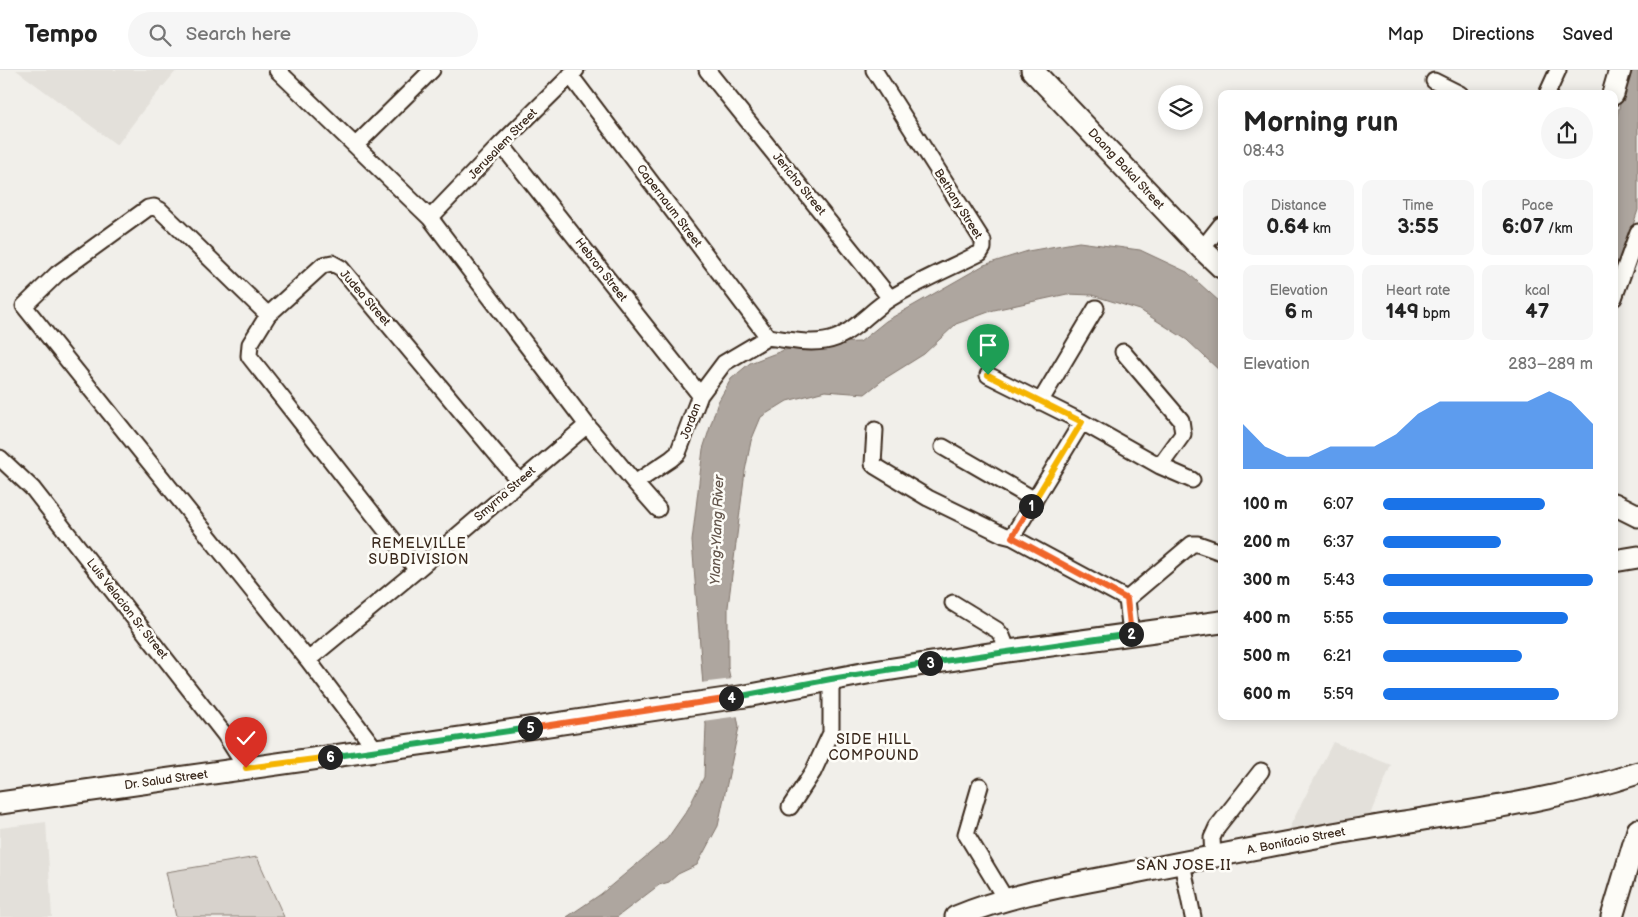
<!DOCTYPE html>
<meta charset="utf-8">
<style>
body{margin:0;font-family:"Balsamiq Sans",sans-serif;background:#f6f6f6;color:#222;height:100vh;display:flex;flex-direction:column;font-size:19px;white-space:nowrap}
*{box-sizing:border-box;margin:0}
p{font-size:16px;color:#767676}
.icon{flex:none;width:28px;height:28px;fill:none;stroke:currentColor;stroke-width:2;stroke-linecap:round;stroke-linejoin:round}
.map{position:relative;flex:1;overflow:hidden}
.sheet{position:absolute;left:1218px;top:20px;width:400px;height:630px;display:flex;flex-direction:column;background:#fff;border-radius:10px;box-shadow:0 2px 12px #0003}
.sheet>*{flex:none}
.fabs{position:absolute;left:1158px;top:15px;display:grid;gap:10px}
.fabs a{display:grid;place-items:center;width:45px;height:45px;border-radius:50%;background:#fff;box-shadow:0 2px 12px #0003;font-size:25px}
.pin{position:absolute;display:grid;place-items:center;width:42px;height:42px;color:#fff;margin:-51px -21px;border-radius:50% 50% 50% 0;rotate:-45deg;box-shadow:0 0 5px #0007}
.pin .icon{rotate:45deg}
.km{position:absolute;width:25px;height:25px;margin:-12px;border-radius:50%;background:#222;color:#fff;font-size:14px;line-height:25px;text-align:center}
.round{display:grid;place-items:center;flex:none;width:52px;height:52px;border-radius:26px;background:#f6f6f6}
.summary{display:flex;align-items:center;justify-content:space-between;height:85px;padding:0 25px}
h1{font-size:28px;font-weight:700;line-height:38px}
.figures{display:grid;grid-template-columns:repeat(3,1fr);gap:8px;height:85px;padding:5px 25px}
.figures div{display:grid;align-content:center;border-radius:10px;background:#f6f6f6;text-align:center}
.figures b{font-size:21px;font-weight:700}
.figures small{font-size:14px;font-weight:400}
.figures p{font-size:14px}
.chart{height:140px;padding:10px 25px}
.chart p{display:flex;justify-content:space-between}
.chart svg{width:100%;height:90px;margin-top:5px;fill:#1a73e8;opacity:.7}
ul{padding:0 25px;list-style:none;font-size:16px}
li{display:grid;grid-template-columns:80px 60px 1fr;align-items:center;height:38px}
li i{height:12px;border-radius:6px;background:#1a73e8}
header{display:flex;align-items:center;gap:30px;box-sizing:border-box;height:70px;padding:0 25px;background:#fff;border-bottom:1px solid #e0e0e0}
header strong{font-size:24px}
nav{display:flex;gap:28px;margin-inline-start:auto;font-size:18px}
.search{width:350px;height:45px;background:#f6f6f6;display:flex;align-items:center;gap:12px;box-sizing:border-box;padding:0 18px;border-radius:28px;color:#767676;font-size:19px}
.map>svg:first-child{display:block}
</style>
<header>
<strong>Tempo</strong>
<div class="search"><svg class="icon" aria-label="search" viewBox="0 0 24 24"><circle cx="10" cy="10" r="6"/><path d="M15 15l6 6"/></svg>Search here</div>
<nav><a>Map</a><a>Directions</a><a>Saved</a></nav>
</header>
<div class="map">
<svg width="1638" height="847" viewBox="0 0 1638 847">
<rect width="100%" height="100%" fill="#f1efea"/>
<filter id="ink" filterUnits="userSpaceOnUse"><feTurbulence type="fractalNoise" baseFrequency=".02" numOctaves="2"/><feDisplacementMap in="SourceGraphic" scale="10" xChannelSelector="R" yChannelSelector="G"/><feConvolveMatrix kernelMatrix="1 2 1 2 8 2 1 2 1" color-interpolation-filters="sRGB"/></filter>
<g filter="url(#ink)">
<path fill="#e3e0da" d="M16 0H177L144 39 117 75Z
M1333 672 1391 695 1371 745 1288 760Z
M46 752 52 847H0V758Z"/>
<path fill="#d7d2cc" stroke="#897e75" d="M257 787 284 847H176L166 802Z"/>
<path fill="#aea69f" stroke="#80746b" d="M1629 0H1638V140L1614 212V57Z
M1079 172 1140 180 1187 202 1221 233V302L1187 270 1140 240 1092 225 1067 224 994 240 956 254 924 284 884 309 865 324 825 321 787 331 761 347 751 371 745 401 728 537V597L739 657 718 756 697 795 678 804 669 812 659 815 617 847H567L601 824 667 769 688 739 704 707 706 655 692 471 703 379 718 332 731 309 750 293 784 280 830 273 860 272 886 251 984 195 1028 181Z"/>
<path fill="#f1efea" d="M733 609 739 646 703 651 700 613Z"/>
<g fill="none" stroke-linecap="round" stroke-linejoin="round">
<defs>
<path id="street" d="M277 0 430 148 587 355 635 413 658 439
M707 0 890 228
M570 5 768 267
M1434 11 1460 24
M1547 24 1558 0
M501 74 700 325
M356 75 432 0
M430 148 501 74 576 0
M1202 179 1221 155
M1614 228 1638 162
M268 245 160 140 154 137 148 138 57 204 24 236 308 590 376 680
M768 267C788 270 816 276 836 268 857 259 872 239 891 228 919 211 950 198 980 183L983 178V171L874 0
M1123 282 1181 350 1183 364 1160 396
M988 305 1082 352 1160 396 1192 410
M1040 332 1096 238
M875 360 873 394 875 396 928 428 1004 465 1012 467 1127 529 1131 564
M943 377 1035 430
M0 388 33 419 225 665 246 698
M635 413 671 389 678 383 700 325 724 293 768 267
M1012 467 1082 352
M417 500 249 286 250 274 268 245 323 195 332 193 341 198 519 411
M1127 529 1192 474H1198L1221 482
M953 533 997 560 1002 566 1008 581
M308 590 417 500 587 355
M980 716 966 764 1006 830
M790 737 813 702 831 663V609
M1213 787 1212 768 1217 757 1261 701
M1182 793 1193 847"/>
<path id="secondary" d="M1032 0 1202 179 1221 197
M1613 24 1620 0
M1614 434 1638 446
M1614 491 1638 487
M0 733 454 669 746 626 867 603 1008 581 1221 552
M956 847C1013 823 1075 814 1135 802 1210 787 1286 772 1361 759 1454 743 1548 733 1638 703
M1612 847 1638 760"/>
</defs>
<use href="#street" stroke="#3b2a1e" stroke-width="19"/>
<use href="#secondary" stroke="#3b2a1e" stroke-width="25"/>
<use href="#street" stroke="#fdfcf7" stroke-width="15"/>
<use href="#secondary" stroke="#fdfcf7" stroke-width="21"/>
</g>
</g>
<g fill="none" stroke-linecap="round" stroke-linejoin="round" filter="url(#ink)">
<defs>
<path id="split-1" d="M988 305 1082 352 1031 436"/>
<path id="split-2" d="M1031 436 1012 467 1127 529 1131 564"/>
<path id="split-3" d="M930 593 1131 564"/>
<path id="split-4" d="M731 628 831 609 930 593"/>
<path id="split-5" d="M530 658 731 628"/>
<path id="split-6" d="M330 687 530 658"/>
<path id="split-7" d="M246 698 330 687"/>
</defs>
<use href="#split-1" stroke="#fff" stroke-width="10"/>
<use href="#split-2" stroke="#fff" stroke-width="10"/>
<use href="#split-3" stroke="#fff" stroke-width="10"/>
<use href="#split-4" stroke="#fff" stroke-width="10"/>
<use href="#split-5" stroke="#fff" stroke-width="10"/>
<use href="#split-6" stroke="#fff" stroke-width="10"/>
<use href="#split-7" stroke="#fff" stroke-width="10"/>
<use href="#split-1" stroke="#f5b400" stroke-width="6"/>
<use href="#split-2" stroke="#f0652b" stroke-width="6"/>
<use href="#split-3" stroke="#22a559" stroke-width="6"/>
<use href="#split-4" stroke="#22a559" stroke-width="6"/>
<use href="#split-5" stroke="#f0652b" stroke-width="6"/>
<use href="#split-6" stroke="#22a559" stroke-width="6"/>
<use href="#split-7" stroke="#f5b400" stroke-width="6"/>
</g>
<g text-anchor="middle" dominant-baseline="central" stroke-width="5" stroke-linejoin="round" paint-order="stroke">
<g font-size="12" fill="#3b2a1e" stroke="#fdfcf7">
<text transform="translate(503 74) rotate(-46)">Jerusalem Street</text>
<text transform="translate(1126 99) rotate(47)">Daang Bakal Street</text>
<text transform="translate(799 114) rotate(51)">Jericho Street</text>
<text transform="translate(958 134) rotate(58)">Bethany Street</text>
<text transform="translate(669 136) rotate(53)">Capernaum Street</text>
<text transform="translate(601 200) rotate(52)">Hebron Street</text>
<text transform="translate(365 228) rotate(49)">Judea Street</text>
<text transform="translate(691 351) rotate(-69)">Jordan</text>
<text transform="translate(505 424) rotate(-41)">Smyrna Street</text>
<text transform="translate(127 539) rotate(52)">Luis Velacion Sr. Street</text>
<text transform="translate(166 710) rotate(-8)">Dr. Salud Street</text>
<text transform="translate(1296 771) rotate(-11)">A. Bonifacio Street</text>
</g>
<g font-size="14" font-style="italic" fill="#63554b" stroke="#fdfcf7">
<text transform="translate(717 460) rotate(-88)">Ylang-Ylang River</text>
</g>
<g font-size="14" letter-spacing="1" fill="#3b2a1e" stroke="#fdfcf7">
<text x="419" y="473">REMELVILLE<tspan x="419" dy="16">SUBDIVISION</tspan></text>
<text x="874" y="669">SIDE HILL<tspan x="874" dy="16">COMPOUND</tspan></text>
</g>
<g font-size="15" letter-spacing="1" fill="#3b2a1e" stroke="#fdfcf7">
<text x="1184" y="795">SAN JOSE II</text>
</g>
</g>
</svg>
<div class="fabs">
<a><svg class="icon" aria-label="layers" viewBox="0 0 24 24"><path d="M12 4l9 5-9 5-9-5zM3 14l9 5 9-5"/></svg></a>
</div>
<div class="pin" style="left:988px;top:305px;background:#1e9e55"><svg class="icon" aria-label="arrive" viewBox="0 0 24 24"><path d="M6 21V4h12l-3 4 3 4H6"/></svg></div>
<div class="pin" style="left:246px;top:698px;background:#d93025"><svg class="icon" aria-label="check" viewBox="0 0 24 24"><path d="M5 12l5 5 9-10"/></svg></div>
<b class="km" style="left:1031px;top:436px">1</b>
<b class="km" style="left:1131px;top:564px">2</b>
<b class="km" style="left:930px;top:593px">3</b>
<b class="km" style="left:731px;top:628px">4</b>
<b class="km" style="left:530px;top:658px">5</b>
<b class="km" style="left:330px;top:687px">6</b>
<section class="sheet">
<div class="summary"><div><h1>Morning run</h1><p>08:43</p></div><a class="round"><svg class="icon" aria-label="share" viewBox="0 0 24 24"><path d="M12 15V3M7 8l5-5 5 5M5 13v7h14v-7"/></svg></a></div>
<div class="figures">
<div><p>Distance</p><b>0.64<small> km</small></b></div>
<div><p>Time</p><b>3:55</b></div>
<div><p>Pace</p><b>6:07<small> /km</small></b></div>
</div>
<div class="figures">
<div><p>Elevation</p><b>6<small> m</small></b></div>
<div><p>Heart rate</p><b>149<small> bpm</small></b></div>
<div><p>kcal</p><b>47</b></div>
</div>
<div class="chart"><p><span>Elevation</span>283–289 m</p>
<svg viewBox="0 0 160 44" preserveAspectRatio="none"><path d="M0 44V22L10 33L20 38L30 38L40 33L50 33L60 33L70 27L80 17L90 11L100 11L110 11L120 11L130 11L140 6L150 11L160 22V44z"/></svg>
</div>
<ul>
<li><b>100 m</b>6:07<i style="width:77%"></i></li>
<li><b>200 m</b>6:37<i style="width:56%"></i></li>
<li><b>300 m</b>5:43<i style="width:100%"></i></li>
<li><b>400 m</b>5:55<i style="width:88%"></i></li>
<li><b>500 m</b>6:21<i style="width:66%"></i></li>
<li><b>600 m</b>5:59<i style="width:84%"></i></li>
</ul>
</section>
</div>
